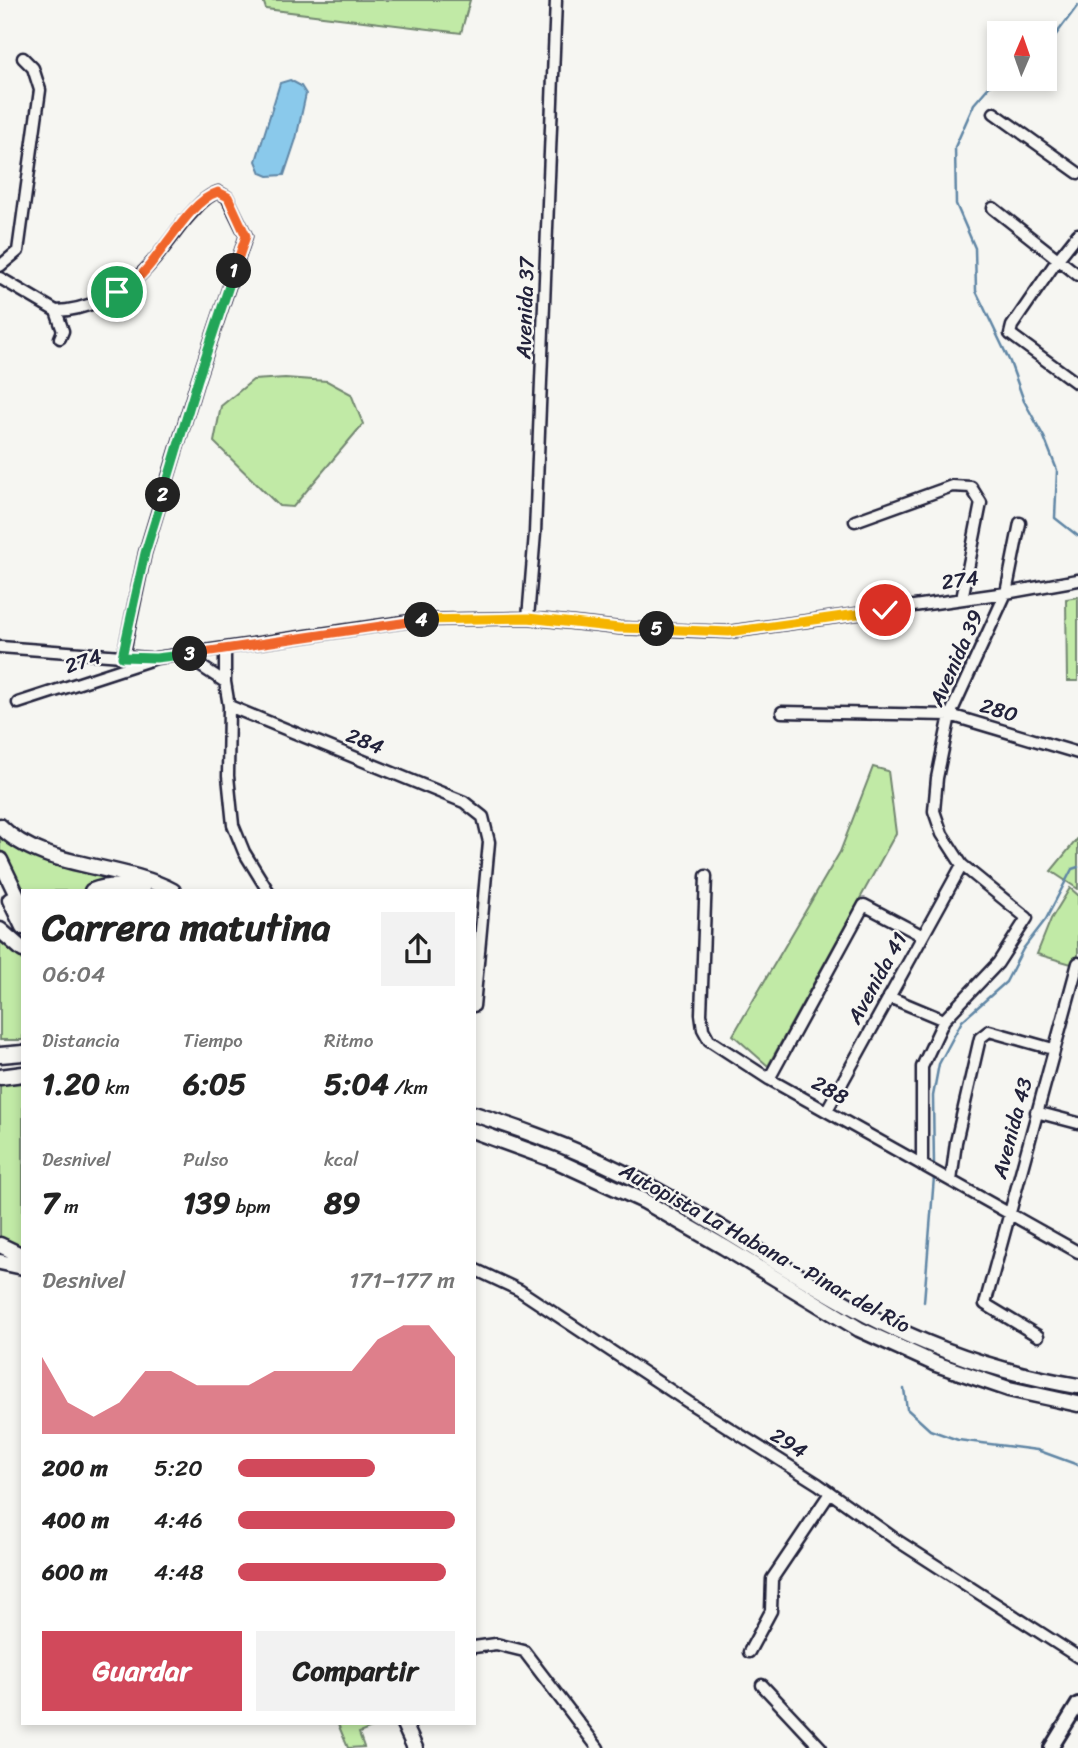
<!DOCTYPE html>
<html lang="es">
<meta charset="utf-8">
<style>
body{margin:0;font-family:Sriracha,sans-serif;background:#f2f2f2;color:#222;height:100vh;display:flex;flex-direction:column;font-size:26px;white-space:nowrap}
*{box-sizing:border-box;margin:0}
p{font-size:23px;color:#767676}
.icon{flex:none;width:38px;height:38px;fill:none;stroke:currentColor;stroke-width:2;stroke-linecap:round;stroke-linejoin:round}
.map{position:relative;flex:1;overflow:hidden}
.drawer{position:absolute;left:21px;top:889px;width:455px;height:836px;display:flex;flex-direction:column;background:#fff;border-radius:0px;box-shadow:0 4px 10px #0003}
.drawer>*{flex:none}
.needle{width:46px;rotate:2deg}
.controls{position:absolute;left:987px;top:21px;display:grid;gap:14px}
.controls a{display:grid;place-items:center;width:70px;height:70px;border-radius:0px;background:#fff;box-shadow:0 4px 10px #0003;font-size:35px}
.pin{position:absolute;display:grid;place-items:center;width:60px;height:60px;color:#fff;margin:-30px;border:4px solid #fff;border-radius:50%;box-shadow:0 2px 7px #0007}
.km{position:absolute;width:35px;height:35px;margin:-18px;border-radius:50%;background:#222;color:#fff;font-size:19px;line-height:35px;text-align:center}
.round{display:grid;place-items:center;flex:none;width:74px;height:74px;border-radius:0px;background:#f2f2f2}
.summary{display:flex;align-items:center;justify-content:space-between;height:119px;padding:0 21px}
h1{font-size:38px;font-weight:700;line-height:52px}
.stats{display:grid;grid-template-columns:repeat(3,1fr);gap:10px;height:119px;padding:7px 21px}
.stats div{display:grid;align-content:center}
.stats b{font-size:30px;font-weight:700}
.stats small{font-size:19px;font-weight:400}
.stats p{font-size:19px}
.chart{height:196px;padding:14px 21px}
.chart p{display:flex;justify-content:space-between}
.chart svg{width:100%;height:126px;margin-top:7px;fill:#d1495b;opacity:.7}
.button{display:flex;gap:14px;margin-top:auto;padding:14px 21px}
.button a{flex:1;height:80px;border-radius:0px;background:#d1495b;color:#fff;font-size:28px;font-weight:700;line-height:80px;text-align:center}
.button a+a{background:#f2f2f2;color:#222}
ul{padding:0 21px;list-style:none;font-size:23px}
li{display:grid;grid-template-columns:112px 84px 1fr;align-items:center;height:52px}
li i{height:18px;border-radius:9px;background:#d1495b}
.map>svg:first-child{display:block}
</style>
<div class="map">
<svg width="1078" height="1748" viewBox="0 0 1078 1748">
<rect width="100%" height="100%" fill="#f6f6f2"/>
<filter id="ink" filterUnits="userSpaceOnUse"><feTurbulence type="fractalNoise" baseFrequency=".0143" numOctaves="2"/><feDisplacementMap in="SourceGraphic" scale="14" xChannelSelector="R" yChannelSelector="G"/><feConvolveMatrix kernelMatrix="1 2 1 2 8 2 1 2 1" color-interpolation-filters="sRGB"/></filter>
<g filter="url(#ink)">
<path fill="#c1eaa6" stroke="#728670" stroke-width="2" d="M263 0H470L461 33 266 9Z
M285 378 327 381 351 394 363 424 293 507 279 506 214 442 221 406 253 380Z
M1078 597V681H1067L1066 599Z
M873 767 888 771 896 833 768 1066 733 1035 840 852Z
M0 830 164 891 100 883 84 891H23V900L0 852Z
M1078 838V889L1051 871Z
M1070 888 1078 895V966L1037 954 1051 919Z
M0 935 16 949 23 961V1040H0Z
M23 1083V1250L0 1238V1084Z
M338 1724H372L374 1727 359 1733 364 1747 348 1748Z"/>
<path fill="#8ac9eb" stroke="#6086a5" stroke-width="2" d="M290 80 301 86 306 94 296 139 284 175 268 176 261 173 256 161 280 83Z"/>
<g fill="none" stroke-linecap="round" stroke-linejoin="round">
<path stroke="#6086a5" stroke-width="2.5" d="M1045 44 1052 40 1078 5
M999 75 974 104 955 147 956 204 975 248 976 291 1010 362 1024 401 1044 437 1057 470 1055 518 1078 536
M934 1166 933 1096 939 1064 962 1021 1006 982 1023 949 1046 919 1072 869 1078 867
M924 1302 934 1177
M904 1389 907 1409 930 1430 958 1440 1037 1450 1078 1465"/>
<defs>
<path id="minor" d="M994 113 1078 173
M993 208 1078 275
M1078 234 1058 259 1012 326 1010 334 1078 384
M0 266 18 251 40 90 33 68 23 58
M0 278 56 311 63 331 60 338
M56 311C83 311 121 294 140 275 156 260 169 241 182 224 193 212 203 197 218 192L227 197 246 236 198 379 145 553 123 657
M855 521 952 486 971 487 981 503 962 599
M528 618 535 533 556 0
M0 647 149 658
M225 649V682L229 706 228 776 233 825 244 852 268 891
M184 655 225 682
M18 703 156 658 417 620 528 618 619 628 729 632 1006 593 1078 580
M229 706 464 802 483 817 489 842 474 1006
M782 712 950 715 1078 753
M706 876 701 1014 703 1029 709 1040 769 1079 1078 1252
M889 997 944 1020
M769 1079 864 905 923 936
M827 1110 962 865
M1036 1112 1078 1123
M922 1165V1067L944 1020 998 963 1027 918 962 865 942 834 934 811 937 778 950 715 1006 593 1020 523
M951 1181 956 1142 980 1038 989 1031 1053 1049
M474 1269 519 1290 688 1402 818 1484 898 1541 1078 1657
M1038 1336 985 1304 1078 963
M474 1647 496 1644 524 1651 598 1748
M749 1652 771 1611 772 1579 830 1493
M762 1685 821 1748"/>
<path id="major" d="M1051 1748 1078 1704"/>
<path id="highway" d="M0 826C41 869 121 863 173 891
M0 860 23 908
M92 891C110 884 125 886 143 891
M10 900 23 927
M0 930 23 950
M0 1055 23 1053
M0 1077 23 1074
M474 1114C537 1134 598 1157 656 1190 727 1229 795 1277 867 1315 932 1349 1005 1374 1078 1386
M474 1131 557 1161 644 1201 724 1247 859 1329 936 1364 1009 1389 1078 1404
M0 1245 23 1256
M0 1262 23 1267
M404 1724 415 1748"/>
</defs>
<use href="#minor" stroke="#22223b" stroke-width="15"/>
<use href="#major" stroke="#22223b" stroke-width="18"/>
<use href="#highway" stroke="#22223b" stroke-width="19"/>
<use href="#minor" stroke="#f6f6f2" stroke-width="10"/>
<use href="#major" stroke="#f6f6f2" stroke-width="12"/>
<use href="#highway" stroke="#f6f6f2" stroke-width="14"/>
</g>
</g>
<g fill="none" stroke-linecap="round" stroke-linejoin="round" filter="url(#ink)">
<defs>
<path id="split-1" d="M117 292C124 286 133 282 140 276 162 255 190 200 218 192L228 197 246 236 234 271"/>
<path id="split-2" d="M163 495 198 379 234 271"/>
<path id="split-3" d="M163 495 145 553 122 657 156 658 190 654"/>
<path id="split-4" d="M190 654 422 620"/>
<path id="split-5" d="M422 620 528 618 619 628 657 629"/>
<path id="split-6" d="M657 629 729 632 885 610"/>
</defs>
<use href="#split-1" stroke="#fff" stroke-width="14"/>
<use href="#split-2" stroke="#fff" stroke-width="14"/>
<use href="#split-3" stroke="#fff" stroke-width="14"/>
<use href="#split-4" stroke="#fff" stroke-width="14"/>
<use href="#split-5" stroke="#fff" stroke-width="14"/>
<use href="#split-6" stroke="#fff" stroke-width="14"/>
<use href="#split-1" stroke="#f0652b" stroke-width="9"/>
<use href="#split-2" stroke="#22a559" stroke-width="9"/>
<use href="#split-3" stroke="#22a559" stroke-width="9"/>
<use href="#split-4" stroke="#f0652b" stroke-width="9"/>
<use href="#split-5" stroke="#f5b400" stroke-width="9"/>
<use href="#split-6" stroke="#f5b400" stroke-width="9"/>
</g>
<g text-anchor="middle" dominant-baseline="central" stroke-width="5" stroke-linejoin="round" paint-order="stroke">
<g font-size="21" fill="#22223b" stroke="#f6f6f2">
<text transform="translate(525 308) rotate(-88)">Avenida 37</text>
<text transform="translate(960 580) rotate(-8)">274</text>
<text transform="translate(956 658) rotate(-66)">Avenida 39</text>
<text transform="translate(83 661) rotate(-18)">274</text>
<text transform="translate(999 710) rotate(17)">280</text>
<text transform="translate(365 741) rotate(22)">284</text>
<text transform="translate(877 978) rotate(-61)">Avenida 41</text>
<text transform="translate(830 1090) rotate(29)">288</text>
<text transform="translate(1012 1128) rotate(-75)">Avenida 43</text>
<text transform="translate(765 1248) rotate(29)">Autopista La Habana - Pinar del Río</text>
<text transform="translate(789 1443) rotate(32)">294</text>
</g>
</g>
</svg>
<div class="controls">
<a><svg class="needle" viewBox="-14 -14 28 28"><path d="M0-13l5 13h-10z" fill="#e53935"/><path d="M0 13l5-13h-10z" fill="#767676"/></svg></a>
</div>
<div class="pin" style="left:117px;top:292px;background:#1e9e55"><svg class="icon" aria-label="arrive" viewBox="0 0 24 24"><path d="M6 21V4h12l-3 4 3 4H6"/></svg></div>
<div class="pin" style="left:885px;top:610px;background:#d93025"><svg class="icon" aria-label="check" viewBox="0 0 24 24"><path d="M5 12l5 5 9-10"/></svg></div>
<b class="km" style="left:234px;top:271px">1</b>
<b class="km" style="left:163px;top:495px">2</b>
<b class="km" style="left:190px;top:654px">3</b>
<b class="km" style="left:422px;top:620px">4</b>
<b class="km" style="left:657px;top:629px">5</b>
<section class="drawer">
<div class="summary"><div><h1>Carrera matutina</h1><p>06:04</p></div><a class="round"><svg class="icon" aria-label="share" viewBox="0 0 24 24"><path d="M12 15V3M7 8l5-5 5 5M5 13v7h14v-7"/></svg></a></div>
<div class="stats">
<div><p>Distancia</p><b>1.20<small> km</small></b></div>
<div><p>Tiempo</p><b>6:05</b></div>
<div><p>Ritmo</p><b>5:04<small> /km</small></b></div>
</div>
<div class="stats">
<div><p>Desnivel</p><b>7<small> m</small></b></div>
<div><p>Pulso</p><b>139<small> bpm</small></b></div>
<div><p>kcal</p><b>89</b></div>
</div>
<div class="chart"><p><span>Desnivel</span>171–177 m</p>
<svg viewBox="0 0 160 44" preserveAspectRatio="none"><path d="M0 44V17L10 33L20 38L30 33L40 22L50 22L60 27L70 27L80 27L90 22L100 22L110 22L120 22L130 11L140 6L150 6L160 17V44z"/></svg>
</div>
<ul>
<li><b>200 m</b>5:20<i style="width:63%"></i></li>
<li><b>400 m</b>4:46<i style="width:100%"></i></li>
<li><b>600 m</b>4:48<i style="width:96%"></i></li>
</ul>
<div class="button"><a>Guardar</a><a>Compartir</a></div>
</section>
</div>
